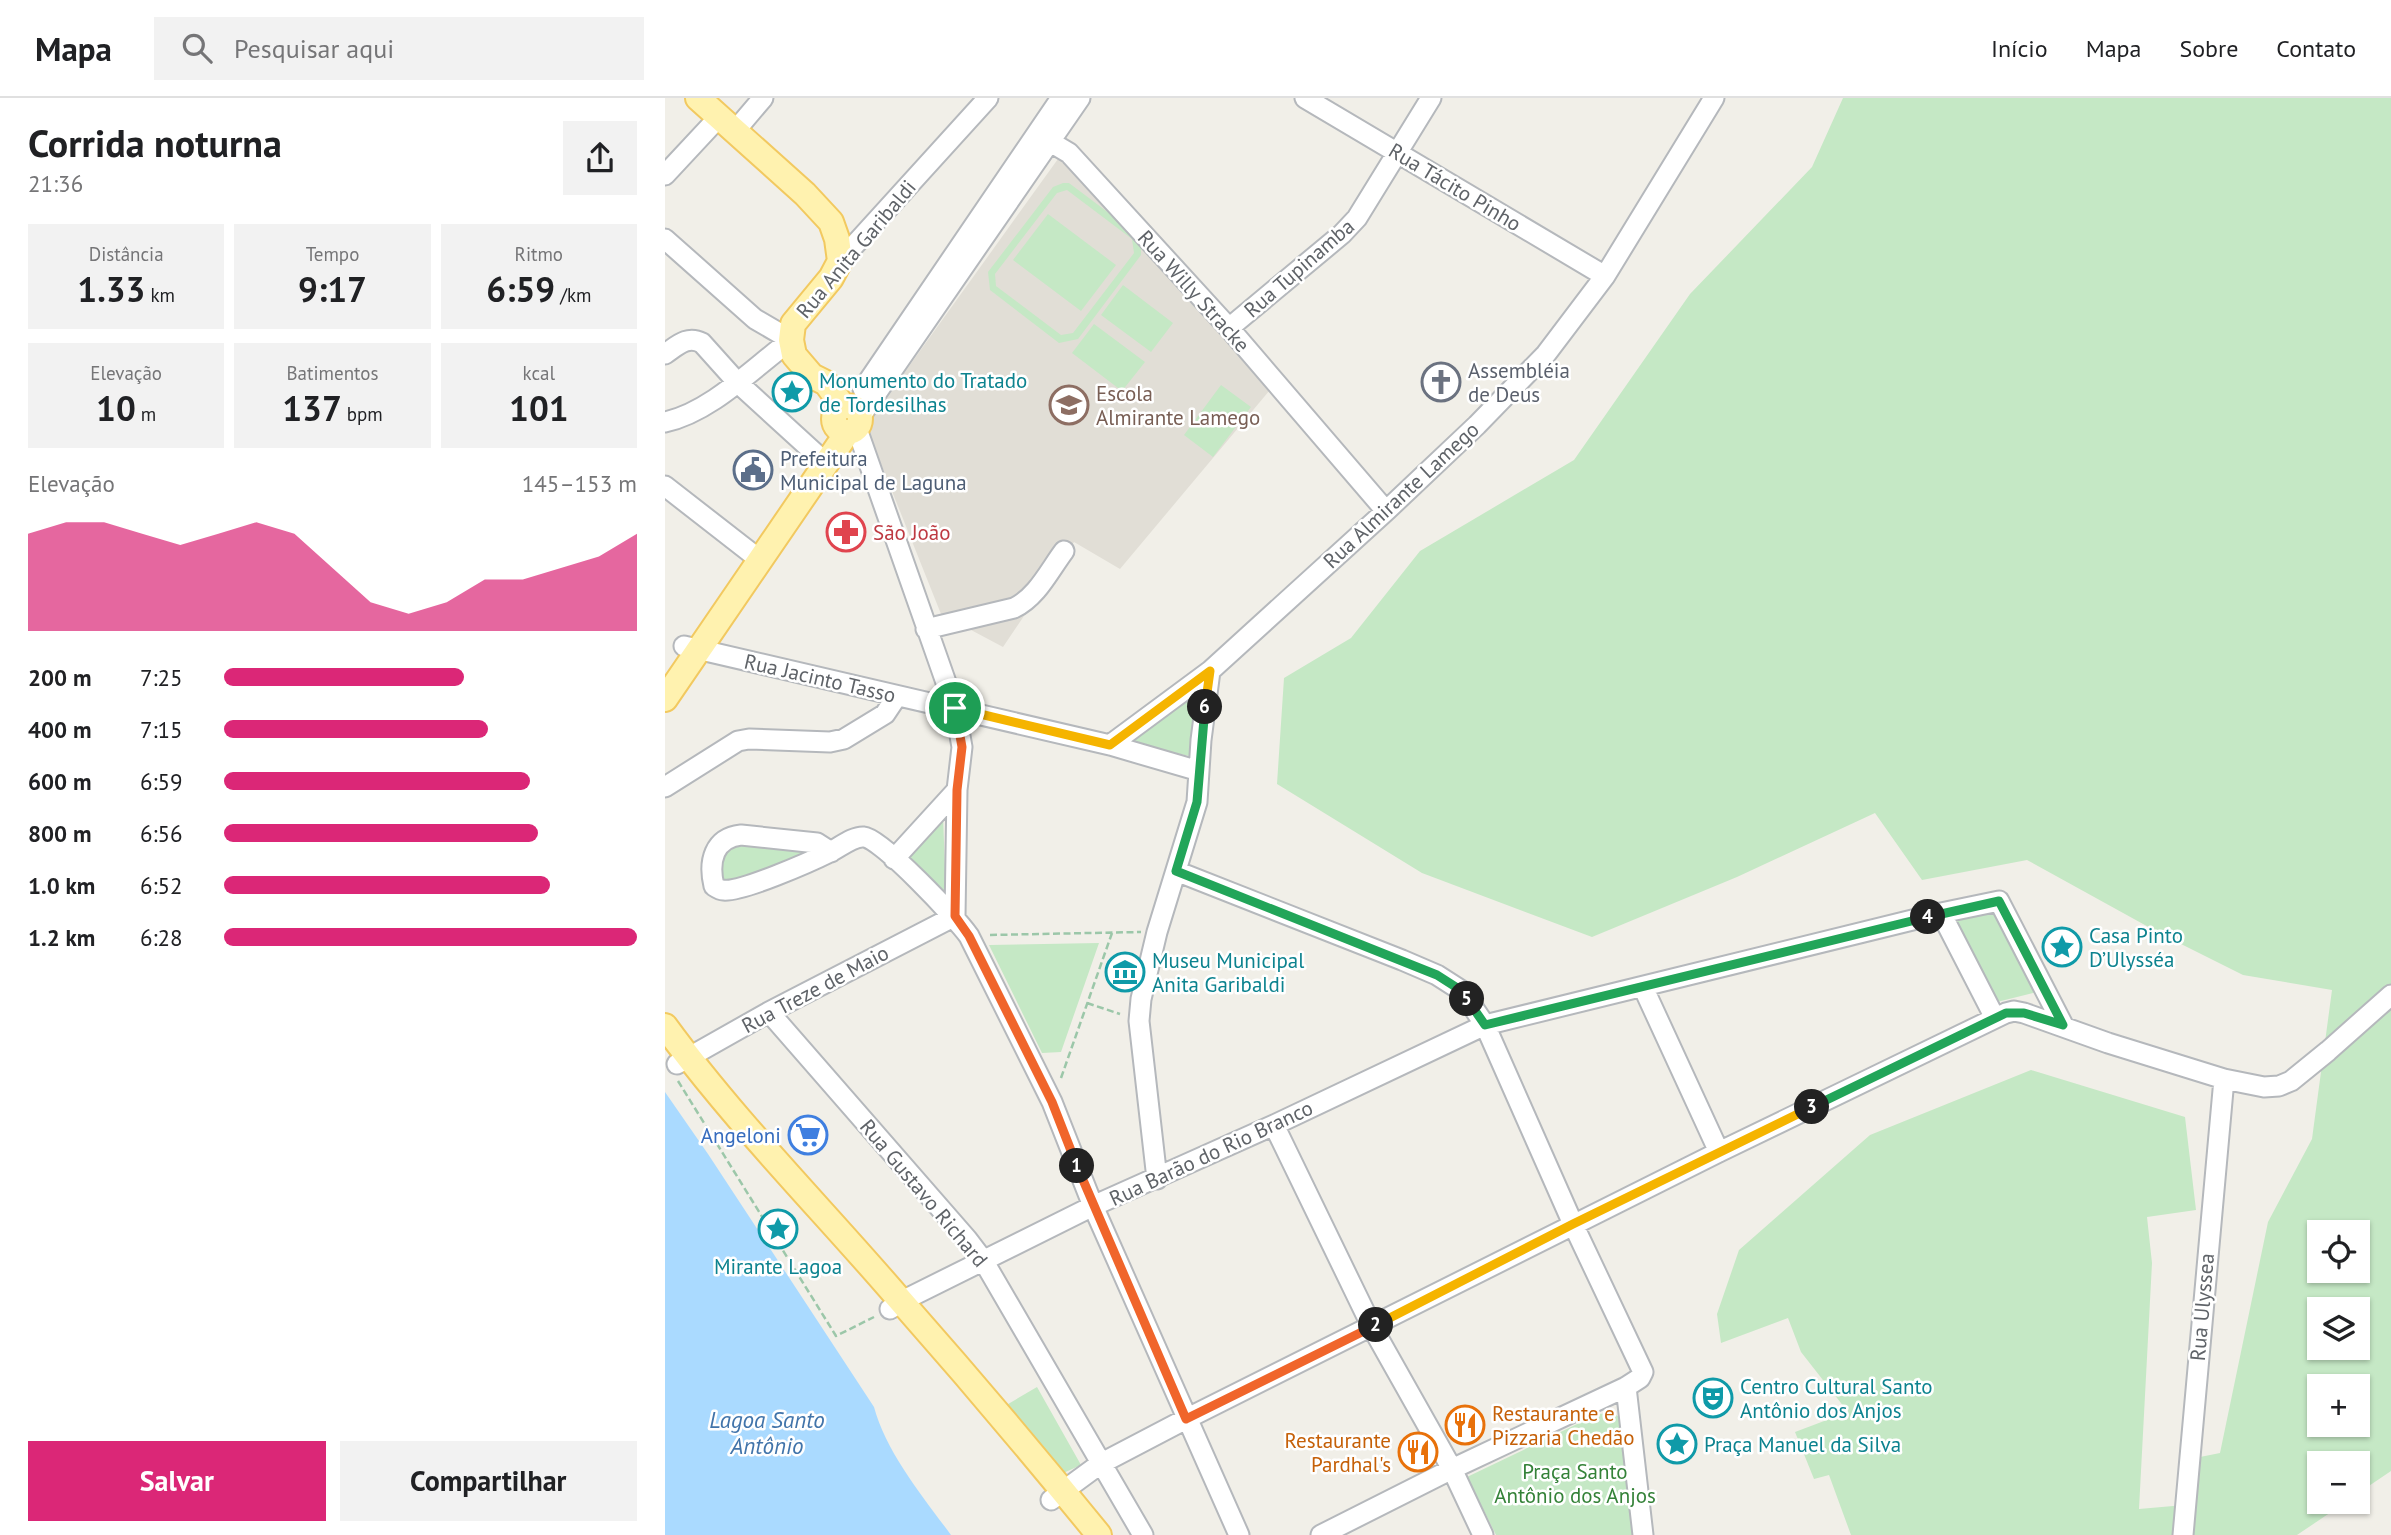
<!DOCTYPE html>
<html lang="pt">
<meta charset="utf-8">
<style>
body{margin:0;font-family:"PT Sans",sans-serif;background:#f2f2f2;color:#202124;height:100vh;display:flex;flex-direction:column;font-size:26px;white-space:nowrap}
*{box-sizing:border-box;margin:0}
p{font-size:23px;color:#757577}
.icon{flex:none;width:38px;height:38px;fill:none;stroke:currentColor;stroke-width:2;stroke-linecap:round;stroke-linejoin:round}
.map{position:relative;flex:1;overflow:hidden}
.details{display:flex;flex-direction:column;background:#fff;width:665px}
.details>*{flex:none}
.controls{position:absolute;left:1642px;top:1122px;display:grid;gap:14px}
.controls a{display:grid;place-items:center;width:63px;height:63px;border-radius:0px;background:#fff;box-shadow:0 2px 5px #0004;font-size:35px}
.pin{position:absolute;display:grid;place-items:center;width:60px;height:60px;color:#fff;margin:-30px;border:4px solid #fff;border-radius:50%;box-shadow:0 2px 7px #0007}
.km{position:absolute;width:35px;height:35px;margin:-18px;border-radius:50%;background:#222;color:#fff;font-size:19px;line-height:35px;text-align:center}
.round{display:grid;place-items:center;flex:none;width:74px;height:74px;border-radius:0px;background:#f2f2f2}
.head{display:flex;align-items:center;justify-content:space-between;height:119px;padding:0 28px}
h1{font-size:38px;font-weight:700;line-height:52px}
.figures{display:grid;grid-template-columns:repeat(3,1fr);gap:10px;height:119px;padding:7px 28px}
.figures div{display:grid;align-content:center;border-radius:0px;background:#f2f2f2;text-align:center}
.figures b{font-size:35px;font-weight:700}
.figures small{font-size:19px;font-weight:400}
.figures p{font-size:19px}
.chart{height:196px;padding:14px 28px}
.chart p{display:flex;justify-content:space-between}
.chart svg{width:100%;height:126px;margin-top:7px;fill:#db2777;opacity:.7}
.cta{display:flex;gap:14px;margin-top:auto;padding:14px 28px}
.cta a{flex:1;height:80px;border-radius:0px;background:#db2777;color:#fff;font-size:28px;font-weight:700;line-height:80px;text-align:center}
.cta a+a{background:#f2f2f2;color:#202124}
ul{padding:0 28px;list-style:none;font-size:23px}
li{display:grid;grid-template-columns:112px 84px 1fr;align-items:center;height:52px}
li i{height:18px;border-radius:9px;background:#db2777}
header{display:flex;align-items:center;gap:42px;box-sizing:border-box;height:98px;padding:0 35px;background:#fff;border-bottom:2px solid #e0e0e0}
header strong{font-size:33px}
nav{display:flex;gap:38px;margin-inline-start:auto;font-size:24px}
.search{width:490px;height:63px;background:#f2f2f2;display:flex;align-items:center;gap:18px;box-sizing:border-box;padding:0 24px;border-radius:0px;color:#757577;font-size:26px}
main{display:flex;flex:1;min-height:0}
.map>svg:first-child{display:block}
</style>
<header>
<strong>Mapa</strong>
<div class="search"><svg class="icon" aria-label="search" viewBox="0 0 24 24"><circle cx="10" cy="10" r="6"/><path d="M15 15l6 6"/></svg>Pesquisar aqui</div>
<nav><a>Início</a><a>Mapa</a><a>Sobre</a><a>Contato</a></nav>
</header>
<main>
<section class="details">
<div class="head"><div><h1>Corrida noturna</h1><p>21:36</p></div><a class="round"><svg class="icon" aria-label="share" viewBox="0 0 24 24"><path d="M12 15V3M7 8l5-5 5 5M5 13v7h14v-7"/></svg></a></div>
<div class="figures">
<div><p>Distância</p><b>1.33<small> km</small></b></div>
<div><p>Tempo</p><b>9:17</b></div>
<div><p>Ritmo</p><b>6:59<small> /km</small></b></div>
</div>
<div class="figures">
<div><p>Elevação</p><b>10<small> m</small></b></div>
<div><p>Batimentos</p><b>137<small> bpm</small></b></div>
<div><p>kcal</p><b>101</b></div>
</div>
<div class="chart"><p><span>Elevação</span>145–153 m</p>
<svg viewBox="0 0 160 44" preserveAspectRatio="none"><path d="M0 44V10L10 6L20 6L30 10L40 14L50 10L60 6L70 10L80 22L90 34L100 38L110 34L120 26L130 26L140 22L150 18L160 10V44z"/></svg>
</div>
<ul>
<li><b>200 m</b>7:25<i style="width:58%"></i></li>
<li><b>400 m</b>7:15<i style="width:64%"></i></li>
<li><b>600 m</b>6:59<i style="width:74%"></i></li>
<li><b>800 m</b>6:56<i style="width:76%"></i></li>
<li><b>1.0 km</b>6:52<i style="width:79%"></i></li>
<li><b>1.2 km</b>6:28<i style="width:100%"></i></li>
</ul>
<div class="cta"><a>Salvar</a><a>Compartilhar</a></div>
</section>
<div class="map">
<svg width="1726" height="1437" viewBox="0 0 1726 1437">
<rect width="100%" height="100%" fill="#f1efe8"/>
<path fill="#e1ded6" d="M398 54 610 286 455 471 409 444 338 549 276 516 201 328Z"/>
<path fill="#c5e8c5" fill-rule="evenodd" d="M1178 0H1726V1373L1692 1396V1365H1654V1404H1681L1632 1437H1186L1164 1377 1149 1381 1130 1334 1183 1314 1136 1254 1123 1220 1056 1245 1052 1216 1074 1152 1205 1037 1366 972 1520 1019 1531 1112 1482 1119 1487 1165 1474 1411 1531 1406 1535 1359 1555 1355 1603 1124 1647 1041 1667 892 1578 877 1498 837 1362 762 1257 782 1210 715 1072 779 927 839 757 775 612 686 619 580 686 540 755 453 909 362 1025 196 1147 69ZM1654 1134H1692V1172H1654ZM1654 1211H1692V1250H1654ZM1654 1288H1692V1326H1654Z
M398 85H404L473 137 476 144V157L413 241 394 245 325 192 323 174 388 89ZM402 92 467 141 469 155 408 235 396 237 331 188 330 176 392 95Z
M383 116 451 167 416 213 348 162Z
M458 187 508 225 486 254 436 217Z
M429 226 480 264 457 293 407 255Z
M556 287 586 309 548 359 519 337Z
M536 586 529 659 465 645Z
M278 716 281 801 239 765Z
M61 745 154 752 64 787 53 785 56 752Z
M1329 814 1372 894 1332 904 1292 823Z
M434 845 396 954 377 955 324 847Z
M372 1289 416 1367 394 1377 338 1309Z
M946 1315 955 1319 970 1437H831L802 1379 933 1316Z"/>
<path fill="#aadaff" d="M0 994 43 1056 209 1309C221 1354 258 1399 286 1437H0Z"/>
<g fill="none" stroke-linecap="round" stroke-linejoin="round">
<defs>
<path id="minor" d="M640 0 940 178
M70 33 98 0
M372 36 404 55 564 230 721 413
M0 77 54 19
M0 141 90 221 126 242C88 270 46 314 0 324
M175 163 323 0
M564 230 677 136 692 120 766 0
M0 256C12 248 22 237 37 245L72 284 152 357
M198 291 396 0
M195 319 415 0
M192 331 290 610 297 649 292 692 290 818
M0 388 95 462
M261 531 349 510C372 499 384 473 399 453
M19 548 445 647 534 673
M445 647 545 573 721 413 812 327 881 256 940 178 1049 0
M0 689 73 643 84 641 165 644 179 641 220 616 232 598
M166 754 152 745 76 737C49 740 43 763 49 788 52 790 55 792 58 792 75 795 147 763 165 754 174 750 188 738 199 739 216 740 292 821 304 838L387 1004 428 1108 574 1437
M229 761 292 692
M511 773 737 862 772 877 797 893 820 927 908 1126 978 1274 975 1280 961 1289 787 1371 656 1437
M1276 815 1330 920
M978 889 1054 1054
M104 914 302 1141 318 1162 478 1437
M12 966 104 914 290 818
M609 1027 707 1229 787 1371 818 1437
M492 1081 474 923 476 901 492 834 532 704 536 642 545 573
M225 1211 237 1203 428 1108 609 1027 820 927 1276 815 1334 803 1398 927
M961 1289 978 1437
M386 1402 435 1366 521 1321 1054 1054 1341 915 1349 913 1359 915 1443 945 1559 981 1599 989 1614 988 1626 983 1663 953 1726 897
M1518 1437 1559 981"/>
<path id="major" d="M33 0 140 96 166 124 172 141 175 163 166 180 128 226 126 242 129 257 147 278 161 285 178 308
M169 321a13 13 0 1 1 26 0a13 13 0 1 1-26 0Z
M0 601 182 335
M0 928C71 1025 157 1111 235 1202 303 1279 369 1357 434 1437"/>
</defs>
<use href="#minor" stroke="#b5b8bc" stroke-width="23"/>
<use href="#major" stroke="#f2c960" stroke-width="28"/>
<path stroke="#9cc7a9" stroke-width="2.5" stroke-dasharray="7 3.5" stroke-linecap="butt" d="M325 837 476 834
M422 905 455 916
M396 980 447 835
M13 983 171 1238 209 1219"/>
<use href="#minor" stroke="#fff" stroke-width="19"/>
<use href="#major" stroke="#fff2af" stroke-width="24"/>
</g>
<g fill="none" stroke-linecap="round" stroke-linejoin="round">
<defs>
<path id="split-1" d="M290 610 297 649 292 692 290 818 304 838 387 1004 412 1068"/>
<path id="split-2" d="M412 1068 521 1321 711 1227"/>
<path id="split-3" d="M711 1227 908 1126 1147 1009"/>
<path id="split-4" d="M1147 1009 1341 915H1359L1398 927 1334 803 1263 819"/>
<path id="split-5" d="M802 901 820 927 1263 819"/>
<path id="split-6" d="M540 609 532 704 511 773 772 877 797 893 802 901"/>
<path id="split-7" d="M290 610 445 647 545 573 540 609"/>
</defs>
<use href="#split-1" stroke="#fff" stroke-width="14"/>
<use href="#split-2" stroke="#fff" stroke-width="14"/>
<use href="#split-3" stroke="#fff" stroke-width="14"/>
<use href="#split-4" stroke="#fff" stroke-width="14"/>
<use href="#split-5" stroke="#fff" stroke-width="14"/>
<use href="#split-6" stroke="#fff" stroke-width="14"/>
<use href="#split-7" stroke="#fff" stroke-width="14"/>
<use href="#split-1" stroke="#f0652b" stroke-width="9"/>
<use href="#split-2" stroke="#f0652b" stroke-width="9"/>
<use href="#split-3" stroke="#f5b400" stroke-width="9"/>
<use href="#split-4" stroke="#22a559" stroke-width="9"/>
<use href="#split-5" stroke="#22a559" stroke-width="9"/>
<use href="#split-6" stroke="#22a559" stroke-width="9"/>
<use href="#split-7" stroke="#f5b400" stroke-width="9"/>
</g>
<defs>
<symbol id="church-ring" viewBox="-11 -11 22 22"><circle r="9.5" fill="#fff" stroke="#6b7280" stroke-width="1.5"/><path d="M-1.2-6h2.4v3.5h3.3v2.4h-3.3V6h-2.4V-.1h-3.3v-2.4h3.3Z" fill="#6b7280"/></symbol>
<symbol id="sight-ring" viewBox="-11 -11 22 22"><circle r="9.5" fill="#fff" stroke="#0f9aa8" stroke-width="1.5"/><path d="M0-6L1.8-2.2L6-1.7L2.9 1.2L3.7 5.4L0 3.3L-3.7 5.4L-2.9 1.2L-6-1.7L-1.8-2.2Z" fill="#0f9aa8"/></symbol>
<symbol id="school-ring" viewBox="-11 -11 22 22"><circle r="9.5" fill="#fff" stroke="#8d6e63" stroke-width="1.5"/><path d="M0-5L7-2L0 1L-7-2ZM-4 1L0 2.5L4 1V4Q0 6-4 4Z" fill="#8d6e63"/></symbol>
<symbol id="civic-ring" viewBox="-11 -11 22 22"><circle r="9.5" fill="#fff" stroke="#5c6f8a" stroke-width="1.5"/><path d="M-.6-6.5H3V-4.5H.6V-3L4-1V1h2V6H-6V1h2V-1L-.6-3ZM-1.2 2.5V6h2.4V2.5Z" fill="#5c6f8a"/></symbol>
<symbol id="pharmacy-ring" viewBox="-11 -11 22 22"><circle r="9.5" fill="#fff" stroke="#e0444e" stroke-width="1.5"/><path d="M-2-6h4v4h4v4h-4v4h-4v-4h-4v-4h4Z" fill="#e0444e"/></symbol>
<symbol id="museum-ring" viewBox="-11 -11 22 22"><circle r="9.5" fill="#fff" stroke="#0f9aa8" stroke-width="1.5"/><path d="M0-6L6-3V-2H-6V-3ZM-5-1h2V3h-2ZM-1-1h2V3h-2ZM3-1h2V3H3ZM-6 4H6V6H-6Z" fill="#0f9aa8"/></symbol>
<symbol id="supermarket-ring" viewBox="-11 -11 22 22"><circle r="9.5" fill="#fff" stroke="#3f7fe0" stroke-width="1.5"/><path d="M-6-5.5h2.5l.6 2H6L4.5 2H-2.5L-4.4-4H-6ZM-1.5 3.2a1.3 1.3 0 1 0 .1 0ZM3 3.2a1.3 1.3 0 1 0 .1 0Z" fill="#3f7fe0"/></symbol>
<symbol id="theatre-ring" viewBox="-11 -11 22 22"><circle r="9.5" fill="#fff" stroke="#0f9aa8" stroke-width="1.5"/><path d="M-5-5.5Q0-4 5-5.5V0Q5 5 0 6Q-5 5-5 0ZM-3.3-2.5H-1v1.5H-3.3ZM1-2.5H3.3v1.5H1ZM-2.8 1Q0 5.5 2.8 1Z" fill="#0f9aa8"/></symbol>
<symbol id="restaurant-ring" viewBox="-11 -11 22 22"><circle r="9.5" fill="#fff" stroke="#e8710a" stroke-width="1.5"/><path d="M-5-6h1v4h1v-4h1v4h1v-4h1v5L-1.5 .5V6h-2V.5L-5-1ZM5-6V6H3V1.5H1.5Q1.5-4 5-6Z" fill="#e8710a"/></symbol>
</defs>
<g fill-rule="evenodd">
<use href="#church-ring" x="754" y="262" width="44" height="44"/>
<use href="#sight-ring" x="105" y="272" width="44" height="44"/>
<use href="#school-ring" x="382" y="285" width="44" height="44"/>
<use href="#civic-ring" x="66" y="350" width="44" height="44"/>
<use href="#pharmacy-ring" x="159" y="412" width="44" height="44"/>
<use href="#sight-ring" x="1375" y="827" width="44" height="44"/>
<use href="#museum-ring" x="438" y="852" width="44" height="44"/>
<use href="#supermarket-ring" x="121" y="1015" width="44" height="44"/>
<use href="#sight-ring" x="91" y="1109" width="44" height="44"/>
<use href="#theatre-ring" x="1026" y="1278" width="44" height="44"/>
<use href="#restaurant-ring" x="778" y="1305" width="44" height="44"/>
<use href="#sight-ring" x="990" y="1324" width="44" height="44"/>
<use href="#restaurant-ring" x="731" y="1332" width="44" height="44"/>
</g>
<g text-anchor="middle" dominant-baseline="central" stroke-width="5" stroke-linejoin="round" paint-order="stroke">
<g font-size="21" fill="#5f6368" stroke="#fff">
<text transform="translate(790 89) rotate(31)">Rua Tácito Pinho</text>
<text transform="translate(191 151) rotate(-50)">Rua Anita Garibaldi</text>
<text transform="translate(634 170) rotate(-41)">Rua Tupinamba</text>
<text transform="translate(529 193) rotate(48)">Rua Willy Stracke</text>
<text transform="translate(736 397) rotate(-43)">Rua Almirante Lamego</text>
<text transform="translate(155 580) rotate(13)">Rua Jacinto Tasso</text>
<text transform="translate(150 891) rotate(-28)">Rua Treze de Maio</text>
<text transform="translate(546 1055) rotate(-25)">Rua Barão do Rio Branco</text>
<text transform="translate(259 1095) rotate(50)">Rua Gustavo Richard</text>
<text transform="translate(1537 1209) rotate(-85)">Rua Ulyssea</text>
</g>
<g font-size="21" fill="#5b616d" stroke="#fff" text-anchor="start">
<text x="803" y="272">Assembléia<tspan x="803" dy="24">de Deus</tspan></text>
</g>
<g font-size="21" fill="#0d838f" stroke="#fff" text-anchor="start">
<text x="154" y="282">Monumento do Tratado<tspan x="154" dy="24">de Tordesilhas</tspan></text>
<text x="1424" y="837">Casa Pinto<tspan x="1424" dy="24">D’Ulysséa</tspan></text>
<text x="487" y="862">Museu Municipal<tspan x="487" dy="24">Anita Garibaldi</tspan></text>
<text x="113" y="1168" text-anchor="middle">Mirante Lagoa</text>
<text x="1075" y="1288">Centro Cultural Santo<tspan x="1075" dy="24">Antônio dos Anjos</tspan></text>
<text x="1039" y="1346">Praça Manuel da Silva</text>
</g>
<g font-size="21" fill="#785e54" stroke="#fff" text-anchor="start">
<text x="431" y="295">Escola<tspan x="431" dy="24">Almirante Lamego</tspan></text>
</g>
<g font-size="21" fill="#4e5e75" stroke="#fff" text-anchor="start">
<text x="115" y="360">Prefeitura<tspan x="115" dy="24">Municipal de Laguna</tspan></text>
</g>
<g font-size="21" fill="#be3a42" stroke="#fff" text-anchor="start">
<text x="208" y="434">São João</text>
</g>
<g font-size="21" fill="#366cbe" stroke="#fff" text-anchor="end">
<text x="116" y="1037">Angeloni</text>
</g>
<g font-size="21" fill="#c56008" stroke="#fff" text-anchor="start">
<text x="827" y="1315">Restaurante e<tspan x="827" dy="24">Pizzaria Chedão</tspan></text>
<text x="726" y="1342" text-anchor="end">Restaurante<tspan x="726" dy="24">Pardhal's</tspan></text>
</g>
<g font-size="21" fill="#348238" stroke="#fff">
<text x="910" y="1373">Praça Santo<tspan x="910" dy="24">Antônio dos Anjos</tspan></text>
</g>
<g font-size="23" font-style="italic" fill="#4174aa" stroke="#fff">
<text x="102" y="1321">Lagoa Santo<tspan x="102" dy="26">Antônio</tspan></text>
</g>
</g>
</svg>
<div class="controls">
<a><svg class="icon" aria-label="locate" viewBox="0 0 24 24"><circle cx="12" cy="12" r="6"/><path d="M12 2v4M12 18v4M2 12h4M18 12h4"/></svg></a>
<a><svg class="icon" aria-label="layers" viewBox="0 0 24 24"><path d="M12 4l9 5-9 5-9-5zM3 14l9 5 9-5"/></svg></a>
<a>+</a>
<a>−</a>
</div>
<div class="pin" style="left:290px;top:610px;background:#1e9e55"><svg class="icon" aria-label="arrive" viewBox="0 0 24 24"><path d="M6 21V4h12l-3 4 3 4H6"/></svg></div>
<b class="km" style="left:412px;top:1068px">1</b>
<b class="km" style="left:711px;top:1227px">2</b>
<b class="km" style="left:1147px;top:1009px">3</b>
<b class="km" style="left:1263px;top:819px">4</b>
<b class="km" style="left:802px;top:901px">5</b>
<b class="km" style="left:540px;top:609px">6</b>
</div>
</main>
